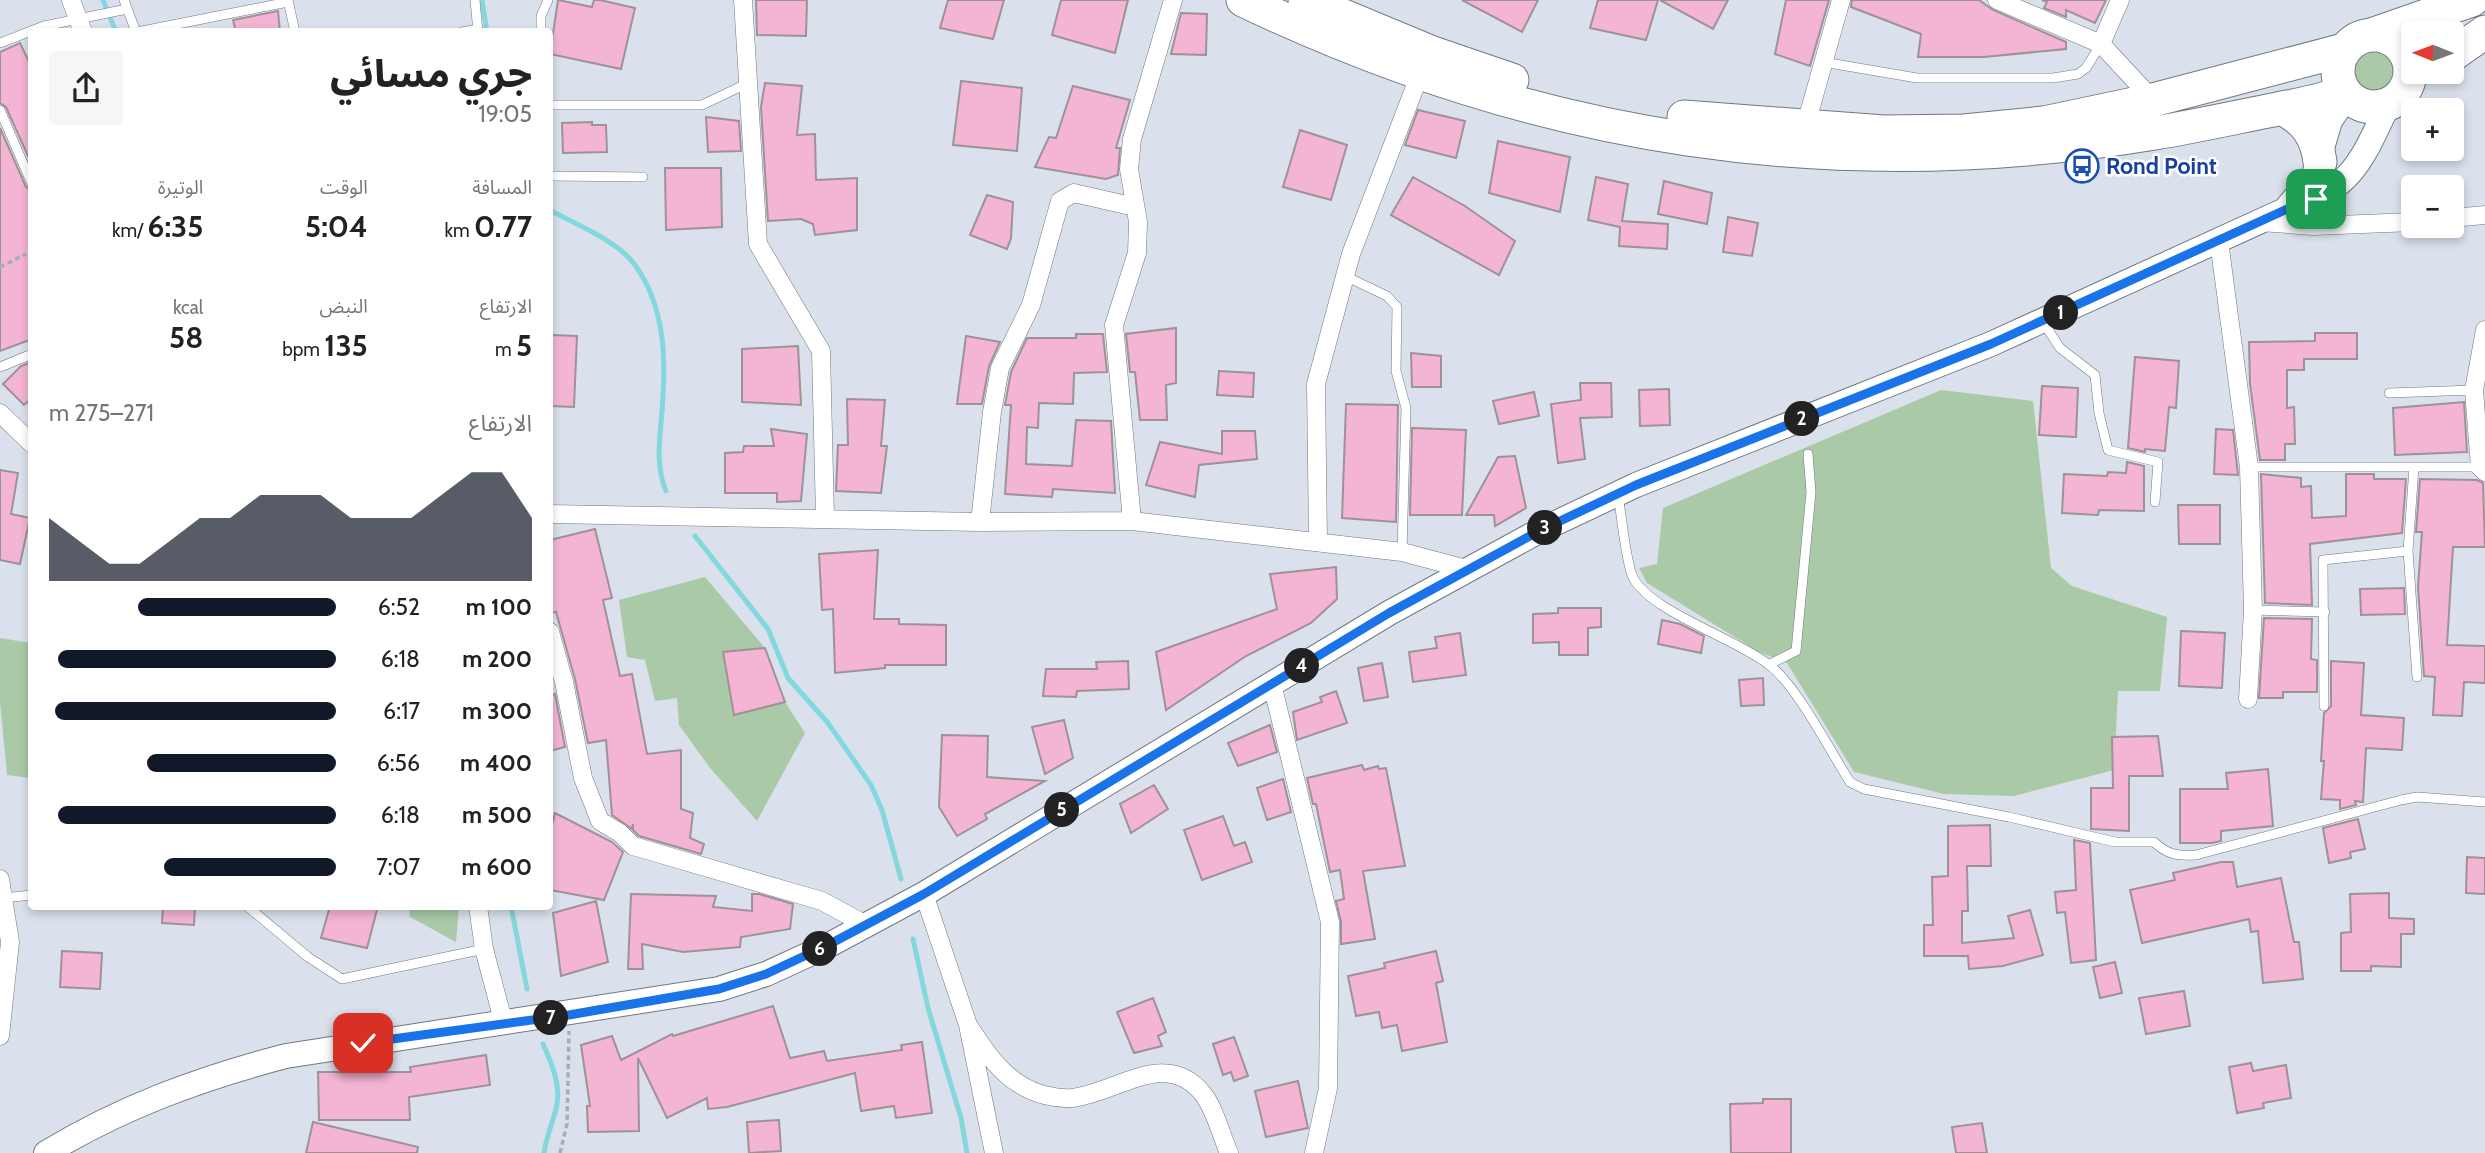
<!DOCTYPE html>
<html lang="ar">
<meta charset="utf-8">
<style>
body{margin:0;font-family:Cabin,"Noto Sans Arabic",sans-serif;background:#f6f6f6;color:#222;direction:rtl;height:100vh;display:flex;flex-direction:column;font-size:26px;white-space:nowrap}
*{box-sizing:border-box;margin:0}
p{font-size:23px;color:#767676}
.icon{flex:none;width:38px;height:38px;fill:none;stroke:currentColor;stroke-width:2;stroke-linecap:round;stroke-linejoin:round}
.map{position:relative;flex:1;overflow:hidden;direction:ltr}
.drawer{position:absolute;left:28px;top:28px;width:525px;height:882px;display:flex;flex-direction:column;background:#fff;border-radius:7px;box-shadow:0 4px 10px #0003;direction:rtl}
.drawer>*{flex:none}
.needle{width:46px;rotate:271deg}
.fabs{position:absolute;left:2401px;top:21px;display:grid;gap:14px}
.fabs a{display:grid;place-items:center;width:63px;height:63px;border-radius:7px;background:#fff;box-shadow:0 4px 10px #0003;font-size:35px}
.pin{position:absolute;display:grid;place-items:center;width:60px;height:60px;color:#fff;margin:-30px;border-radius:14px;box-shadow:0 4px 10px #0006}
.km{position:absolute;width:35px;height:35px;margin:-18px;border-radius:50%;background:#222;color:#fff;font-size:19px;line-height:35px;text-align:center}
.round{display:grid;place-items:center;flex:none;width:74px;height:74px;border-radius:7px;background:#f6f6f6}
.summary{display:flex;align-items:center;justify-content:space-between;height:119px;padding:0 21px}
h1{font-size:38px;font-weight:800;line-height:52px}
.figures{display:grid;grid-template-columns:repeat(3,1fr);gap:10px;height:119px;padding:7px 21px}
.figures div{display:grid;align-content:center}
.figures b{font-size:30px;font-weight:800}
.figures small{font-size:19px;font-weight:400}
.figures p{font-size:19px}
.chart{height:196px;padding:14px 21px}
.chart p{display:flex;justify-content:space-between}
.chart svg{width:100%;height:126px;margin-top:7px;fill:#111827;opacity:.7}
ul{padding:0 21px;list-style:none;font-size:23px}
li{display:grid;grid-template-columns:112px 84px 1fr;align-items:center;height:52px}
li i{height:18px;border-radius:9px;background:#111827}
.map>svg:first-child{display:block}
</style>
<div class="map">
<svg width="2485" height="1153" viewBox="0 0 2485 1153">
<rect width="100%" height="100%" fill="#dae1ec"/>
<path fill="#aacaa7" d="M2348 70a27 27 0 1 1 54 0a27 27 0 1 1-54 0Z
M1941 390 2033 401 2051 568 2072 586 2167 617 2160 691H2118L2114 770 2014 796 1944 794 1854 772 1787 663 1759 652 1647 583 1639 568 1657 564 1663 508Z
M705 577 765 648 723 653 734 715 785 702 805 733 757 821 710 768 679 725 677 698 655 701 645 660 627 657 619 600Z
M0 638 31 643V778L7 775 0 702Z
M409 907H459L456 942 410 917Z"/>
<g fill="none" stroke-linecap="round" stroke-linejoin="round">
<path stroke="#83d8de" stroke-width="5" d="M103 0 116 32
M482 0 487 32
M550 210C576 225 617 240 635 265 666 308 666 361 662 411 660 438 655 465 666 491
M695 536 768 629 788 678 828 723 871 785 882 810 901 879
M511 906 527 989
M913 939 928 1008 961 1118 967 1153
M543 1044C552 1064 562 1087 556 1109 552 1124 546 1138 544 1153"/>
</g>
<path fill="#f4b4d3" stroke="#9e9297" stroke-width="2" d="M558 0 592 7 594 0H600L635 8 621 69 550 54Z
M756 0H807L806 36 757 35Z
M948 0H1004L993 39 940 28Z
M1061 0H1128L1115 53 1052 35Z
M1462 0H1538L1522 32Z
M1598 0H1658L1646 40 1590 28Z
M1660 0H1728L1713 29Z
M1786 0H1829L1810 66 1775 54Z
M1852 0H1979L1993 10 2066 42V49L1984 57H1918L1921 34 1851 7Z
M2042 0H2106L2095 23 2066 10V17L2044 8 2047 2Z
M278 11 280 32H236L233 20Z
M1181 13 1207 14 1206 55 1171 54Z
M20 43 32 68V165L6 107 0 103V52Z
M961 81 1022 88 1017 151 953 145Z
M765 83 802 86 797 135 815 134 816 180 857 178V230L815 235 813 224 801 219 768 221 761 107Z
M1073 86 1130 100 1116 148H1120L1118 175 1106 179 1035 167 1049 137 1056 138Z
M1418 110 1465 121 1456 158 1405 145Z
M706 117 739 121 741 151 708 152Z
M592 122V125H606L607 152 563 153 562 123Z
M0 128 26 187 32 191V339L0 351Z
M1300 130 1347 145 1331 200 1283 187Z
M1498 141 1570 157 1560 212 1489 193Z
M665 168H721L722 227 666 230Z
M1413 177 1465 206 1515 241 1499 275 1391 215Z
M1596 177 1628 184 1622 221 1668 224 1667 249 1619 246 1620 227 1588 220Z
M1664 181 1712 193 1707 224 1658 214Z
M987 195 1013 202 1011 238 1007 249 970 235Z
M1728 217 1758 223 1752 256 1723 252Z
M1176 328V383L1166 385 1167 420H1140L1135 372H1130L1126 334Z
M2315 333H2357V359H2304V370H2287V408L2294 407 2295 444H2285V460H2260L2250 384 2249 342 2315 341Z
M1076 334H1103L1107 372 1074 373 1073 404 1039 403 1038 428 1027 427 1026 464 1072 466 1076 420 1111 421 1115 493 1053 489 1052 497 1005 494 1011 405H1005L1011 372 1027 338H1076Z
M550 335 577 336 574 407 550 406Z
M966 336 1000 342 989 366 982 404H957Z
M798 346 801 405 742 402V349Z
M1411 353 1441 356V387H1412Z
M2135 357 2179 361 2176 408 2169 407 2165 451 2145 449V452L2128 448Z
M32 362V398L24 405 3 384 21 366Z
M1219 371 1254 373 1253 397 1217 395Z
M1580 383H1611L1612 417 1580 418 1585 459 1558 463 1551 404 1581 400Z
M2042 386 2078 388 2076 437 2039 435Z
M1669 389 1670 425 1640 426 1639 390Z
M1534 392 1539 416 1499 424 1493 401Z
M847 399 885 400 881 446H887L881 493 836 491 838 445H848Z
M2464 402 2467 452 2395 455 2393 408Z
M1346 404 1398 405 1396 522 1342 518Z
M1412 428 1466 430 1462 515H1410Z
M771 429 807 434 801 501 777 502V493H725V453L743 452 744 446H774Z
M2216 429 2233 430 2238 475 2214 474Z
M1222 431H1255L1257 459 1199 465 1195 497 1146 485 1160 442 1222 454Z
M1515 456 1526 508 1495 526 1494 515H1466L1498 457Z
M2127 462 2144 466V511L2099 510 2098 515 2062 513 2064 474 2107 476 2108 472 2126 473Z
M0 470 18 473 11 514 30 518 20 564 0 560Z
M2261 474 2301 478V487L2311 486 2312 518 2346 516V474H2374V479H2406L2402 533 2310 544 2312 605 2265 603Z
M2420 479 2477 480 2483 483 2485 547H2453L2447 645 2485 646V683L2464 682 2462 716 2433 715 2435 677 2424 676 2418 587 2422 532H2416Z
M2178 505H2220V544H2179Z
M595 529 612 598 603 600 620 676 632 674 647 754 681 750V809L693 813 690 838 704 844 701 854 639 836 633 830V824L632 829 612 815 606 740 588 743 575 679 556 612 551 613 550 605V540Z
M878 550 874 619H899V624L946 625V665H885V668L835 673 833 609 822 610 819 554Z
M1336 567 1337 599 1311 623 1246 656 1166 710 1156 652 1277 609 1270 574Z
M2404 588 2405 614 2361 615 2360 589Z
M1558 608H1601V627L1588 628V655H1559V642L1533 643V614L1558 613Z
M2264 618 2312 619 2311 659 2317 660V692H2283V698H2259Z
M1662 620 1680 624 1704 636 1701 653 1658 644Z
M2181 631 2225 633 2222 688 2179 686Z
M1460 633 1466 675 1413 682 1409 652 1437 648 1435 637Z
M765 648 785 702 734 715 723 652Z
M1128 661 1129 689 1077 691 1076 697 1043 696 1046 669H1097L1096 662Z
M2331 661 2364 663 2361 715 2404 718 2402 750 2366 748 2363 802 2355 801 2356 805 2340 809V800L2321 799 2324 761H2321L2324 713 2331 706Z
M1382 663 1388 697 1364 701 1358 668Z
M1763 678 1764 705 1741 706 1739 680Z
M1336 691 1347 723 1297 740 1293 712 1322 702 1320 697Z
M555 694 565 747 550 751V696Z
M1064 720 1073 758 1045 774 1032 727Z
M1270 725 1277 752 1238 766 1228 743Z
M942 735 988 736 987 777 1045 781 985 814 987 819 957 836 939 807Z
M2158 736 2163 776H2129V831L2091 829V788H2113L2112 737Z
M1362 765 1364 770 1378 766 1379 769 1386 768 1405 866 1363 871 1375 939 1341 944V922L1336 901 1344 899 1340 870 1330 872 1316 804H1313L1307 778Z
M2268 769 2273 826 2221 831V841L2212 843H2180V789H2228L2226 773Z
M1283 779 1291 812 1267 820 1257 788Z
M1154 785 1168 809 1131 833 1120 804Z
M555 813 612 842 623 852 604 900 550 890V834Z
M1223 816 1234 846 1245 842 1252 862 1202 880 1184 830Z
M2358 819 2365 849 2350 852 2351 858 2329 863 2323 828Z
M1990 825 1991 866H1967L1968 911H1962V943L2014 938 2008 916 2030 910 2043 955 2003 966 1969 969 1968 956H1924V925H1933L1932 877 1948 876V826Z
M2074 840 2090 843 2096 960 2071 963 2065 912 2057 913 2055 892 2076 890Z
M2467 857 2485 858V894L2466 893Z
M2221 862H2233L2237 887 2281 878 2294 942H2299L2303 979 2263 983 2258 931 2251 932 2249 919 2142 943 2130 890 2175 880 2173 873Z
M2389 893V918L2414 919V934H2401V967L2371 966V971H2341V933L2351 932 2350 894Z
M631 894 716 896 713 907 752 911V894H759L793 904 790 929 741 937 740 947 683 952 642 944 643 969H628Z
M596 901 608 962 561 976 553 913Z
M163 906H195L194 925 162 923Z
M378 906 367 948 321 938 330 906Z
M62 951 102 953 100 989 60 987Z
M1436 951 1443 981 1436 983 1447 1042 1402 1051 1397 1025 1382 1028 1379 1012 1356 1016 1348 976 1385 968 1384 963Z
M2115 962 2122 993 2100 998 2093 967Z
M2184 991 2190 1026 2146 1034 2139 998Z
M1153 998 1166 1032 1158 1036 1162 1046 1134 1053 1117 1012Z
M773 1006 790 1058 824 1051 827 1061 902 1050 901 1045 922 1042 932 1113 896 1118 894 1106 861 1111 855 1073 727 1107 708 1109 707 1098 667 1118 638 1058 639 1131 588 1132 587 1106H590L581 1045 612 1036 621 1060 672 1034 673 1036Z
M1234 1037 1248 1076 1234 1081 1231 1072 1223 1075 1213 1044Z
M486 1055 490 1085 409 1097 410 1120H319L318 1072H411L410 1067Z
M2251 1063 2253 1071 2286 1065 2291 1098 2263 1103 2264 1108 2237 1113 2229 1067Z
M1298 1081 1308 1128 1266 1137 1255 1091Z
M1763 1099H1791V1153H1731L1730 1104 1763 1103Z
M779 1120 781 1151 749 1153 747 1122Z
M313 1122 418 1147 417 1153H306Z
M1982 1123 1987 1153H1956L1952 1127Z"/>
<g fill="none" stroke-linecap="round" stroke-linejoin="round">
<defs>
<path id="lane" d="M124 0 136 32
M288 0 295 32
M475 0 478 32
M137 32 288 2
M462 32 478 29
M541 32V16L548 0
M0 43 44 26 127 9
M1823 62 1917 78H2053L2078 74 2086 68 2101 44
M550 105H702L746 84
M0 110 32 184
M550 176 643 177
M1345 276 1387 296 1397 307 1396 371 1406 408 1402 552
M2043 322 2060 348 2095 375 2099 413 2108 450 2158 462 2155 502
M0 367 32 354
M2389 393 2474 390
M2249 467H2480
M2414 467 2408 551 2417 677
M1618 496C1622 517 1625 556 1632 575 1646 610 1735 638 1768 664 1796 684 1830 751 1850 782L1864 789 2009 817 2115 842H2154C2168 855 2177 856 2196 855L2401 800 2417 797 2485 802
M2253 610 2325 612
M1770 664 1796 651 1811 492 1808 454
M2324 706 2323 560 2408 551
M3 898 32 895
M247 906 308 957 342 979 484 949"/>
<path id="street" d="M71 0 83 32
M743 0 758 244 821 351 825 517
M1997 0 2101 44 2153 100
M2101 44 2120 0
M1804 131 1841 0
M2452 218 2485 215
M2261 222 2313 226 2413 222
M2219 241 2249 467 2253 610 2248 699
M2485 330 2474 390 2480 467 2485 472
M0 413 32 444
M550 514 980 522 1132 521 1402 552 1470 570
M1132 521 1114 325 1137 253 1138 222 1129 169 1132 139 1173 0
M980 522 992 412 1000 368 1031 305 1060 201 1074 193 1135 207
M1318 542 1316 384 1351 254 1423 66
M550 632 564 682 583 778 600 821 620 833 633 846 822 901 866 925
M1272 684 1330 922 1328 1088 1314 1153
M0 879 10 942 0 1036
M924 894 968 1025 994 1153
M478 906 484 949 504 1024
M968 1025C983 1047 997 1071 1021 1085 1035 1094 1055 1099 1072 1098 1115 1094 1166 1047 1203 1094 1215 1109 1221 1135 1229 1153"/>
<path id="secondary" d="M2285 210 2314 175 2330 121 2347 96
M46 1153C122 1107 201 1078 286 1056L719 989 766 974 829 945 924 894 1389 613 1539 531 1636 485 1991 344 2285 210C2352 189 2360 164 2388 105"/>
<path id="highway" d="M1243 0C1538 141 1832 186 2155 133 2197 126 2237 117 2278 109 2301 104 2323 101 2344 92
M1305 0 1430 52 1512 80
M2374 34 2472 0
M2338 71a36 36 0 1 1 72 0a36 36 0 1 1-72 0Z
M2452 55 2485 32
M2281 108C2305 119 2317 136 2320 162
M1684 117 1884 132 1964 131 2044 123 2153 100 2344 50"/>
</defs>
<use href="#lane" stroke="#717881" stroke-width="10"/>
<use href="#street" stroke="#717881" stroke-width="19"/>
<use href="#secondary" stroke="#717881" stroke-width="26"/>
<use href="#highway" stroke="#717881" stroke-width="35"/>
<path stroke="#a7acb5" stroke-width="3.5" stroke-dasharray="5 3.5" stroke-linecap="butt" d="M0 267 26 254
M560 1153 567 1124 569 1031"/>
<use href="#lane" stroke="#fff" stroke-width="9"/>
<use href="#street" stroke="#fff" stroke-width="18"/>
<use href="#secondary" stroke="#fff" stroke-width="24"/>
<use href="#highway" stroke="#fff" stroke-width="33"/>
</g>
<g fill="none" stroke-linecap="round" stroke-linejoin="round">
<defs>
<path id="route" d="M363 1043 569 1015 719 989 766 974 828 945 924 894 1389 613 1539 531 1636 485 1991 344 2285 210 2316 199"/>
</defs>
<use href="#route" stroke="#fff" stroke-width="14"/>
<use href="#route" stroke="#1a73e8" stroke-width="9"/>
</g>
<defs>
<symbol id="bus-ring" viewBox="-11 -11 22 22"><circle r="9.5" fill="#fff" stroke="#1a4fb4" stroke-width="1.5"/><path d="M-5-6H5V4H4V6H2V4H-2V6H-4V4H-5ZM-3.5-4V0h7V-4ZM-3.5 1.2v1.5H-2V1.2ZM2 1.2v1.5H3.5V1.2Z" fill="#1a4fb4"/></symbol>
</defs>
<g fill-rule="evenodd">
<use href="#bus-ring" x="2063" y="147" width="38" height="38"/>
</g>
<g text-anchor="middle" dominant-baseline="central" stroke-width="5" stroke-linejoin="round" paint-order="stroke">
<g font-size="23" font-weight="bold" fill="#164399" stroke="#fff" text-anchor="start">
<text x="2106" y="166">Rond Point</text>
</g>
</g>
</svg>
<div class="fabs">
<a><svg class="needle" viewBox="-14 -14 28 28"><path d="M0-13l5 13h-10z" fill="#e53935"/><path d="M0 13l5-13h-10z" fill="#767676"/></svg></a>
<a>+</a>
<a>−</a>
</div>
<div class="pin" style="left:2316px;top:199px;background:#1e9e55"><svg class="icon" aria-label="arrive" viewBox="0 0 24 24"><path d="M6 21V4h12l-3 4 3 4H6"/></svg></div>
<div class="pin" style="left:363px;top:1043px;background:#d93025"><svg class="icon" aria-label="check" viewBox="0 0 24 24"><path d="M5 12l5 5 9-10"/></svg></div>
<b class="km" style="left:2061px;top:313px">1</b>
<b class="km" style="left:1802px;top:419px">2</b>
<b class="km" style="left:1545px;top:528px">3</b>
<b class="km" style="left:1302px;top:666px">4</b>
<b class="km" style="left:1062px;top:810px">5</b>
<b class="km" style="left:820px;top:949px">6</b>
<b class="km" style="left:551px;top:1018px">7</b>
<section class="drawer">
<div class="summary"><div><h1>جري مسائي</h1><p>19:05</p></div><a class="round"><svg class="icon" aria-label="share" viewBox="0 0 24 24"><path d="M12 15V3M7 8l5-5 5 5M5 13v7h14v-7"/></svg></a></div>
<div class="figures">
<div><p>المسافة</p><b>0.77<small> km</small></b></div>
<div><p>الوقت</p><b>5:04</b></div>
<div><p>الوتيرة</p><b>6:35<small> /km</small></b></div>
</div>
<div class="figures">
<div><p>الارتفاع</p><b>5<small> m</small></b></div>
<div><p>النبض</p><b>135<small> bpm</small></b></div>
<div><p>kcal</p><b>58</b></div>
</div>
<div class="chart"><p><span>الارتفاع</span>271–275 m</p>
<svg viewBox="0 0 160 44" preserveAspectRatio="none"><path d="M0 44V22L10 30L20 38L30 38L40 30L50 22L60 22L70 14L80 14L90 14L100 22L110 22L120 22L130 14L140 6L150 6L160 22V44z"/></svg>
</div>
<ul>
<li><b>100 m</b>6:52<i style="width:69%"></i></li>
<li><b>200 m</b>6:18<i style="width:97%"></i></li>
<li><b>300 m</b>6:17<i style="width:98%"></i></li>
<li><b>400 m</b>6:56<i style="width:66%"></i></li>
<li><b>500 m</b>6:18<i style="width:97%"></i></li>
<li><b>600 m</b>7:07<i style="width:60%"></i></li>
</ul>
</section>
</div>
